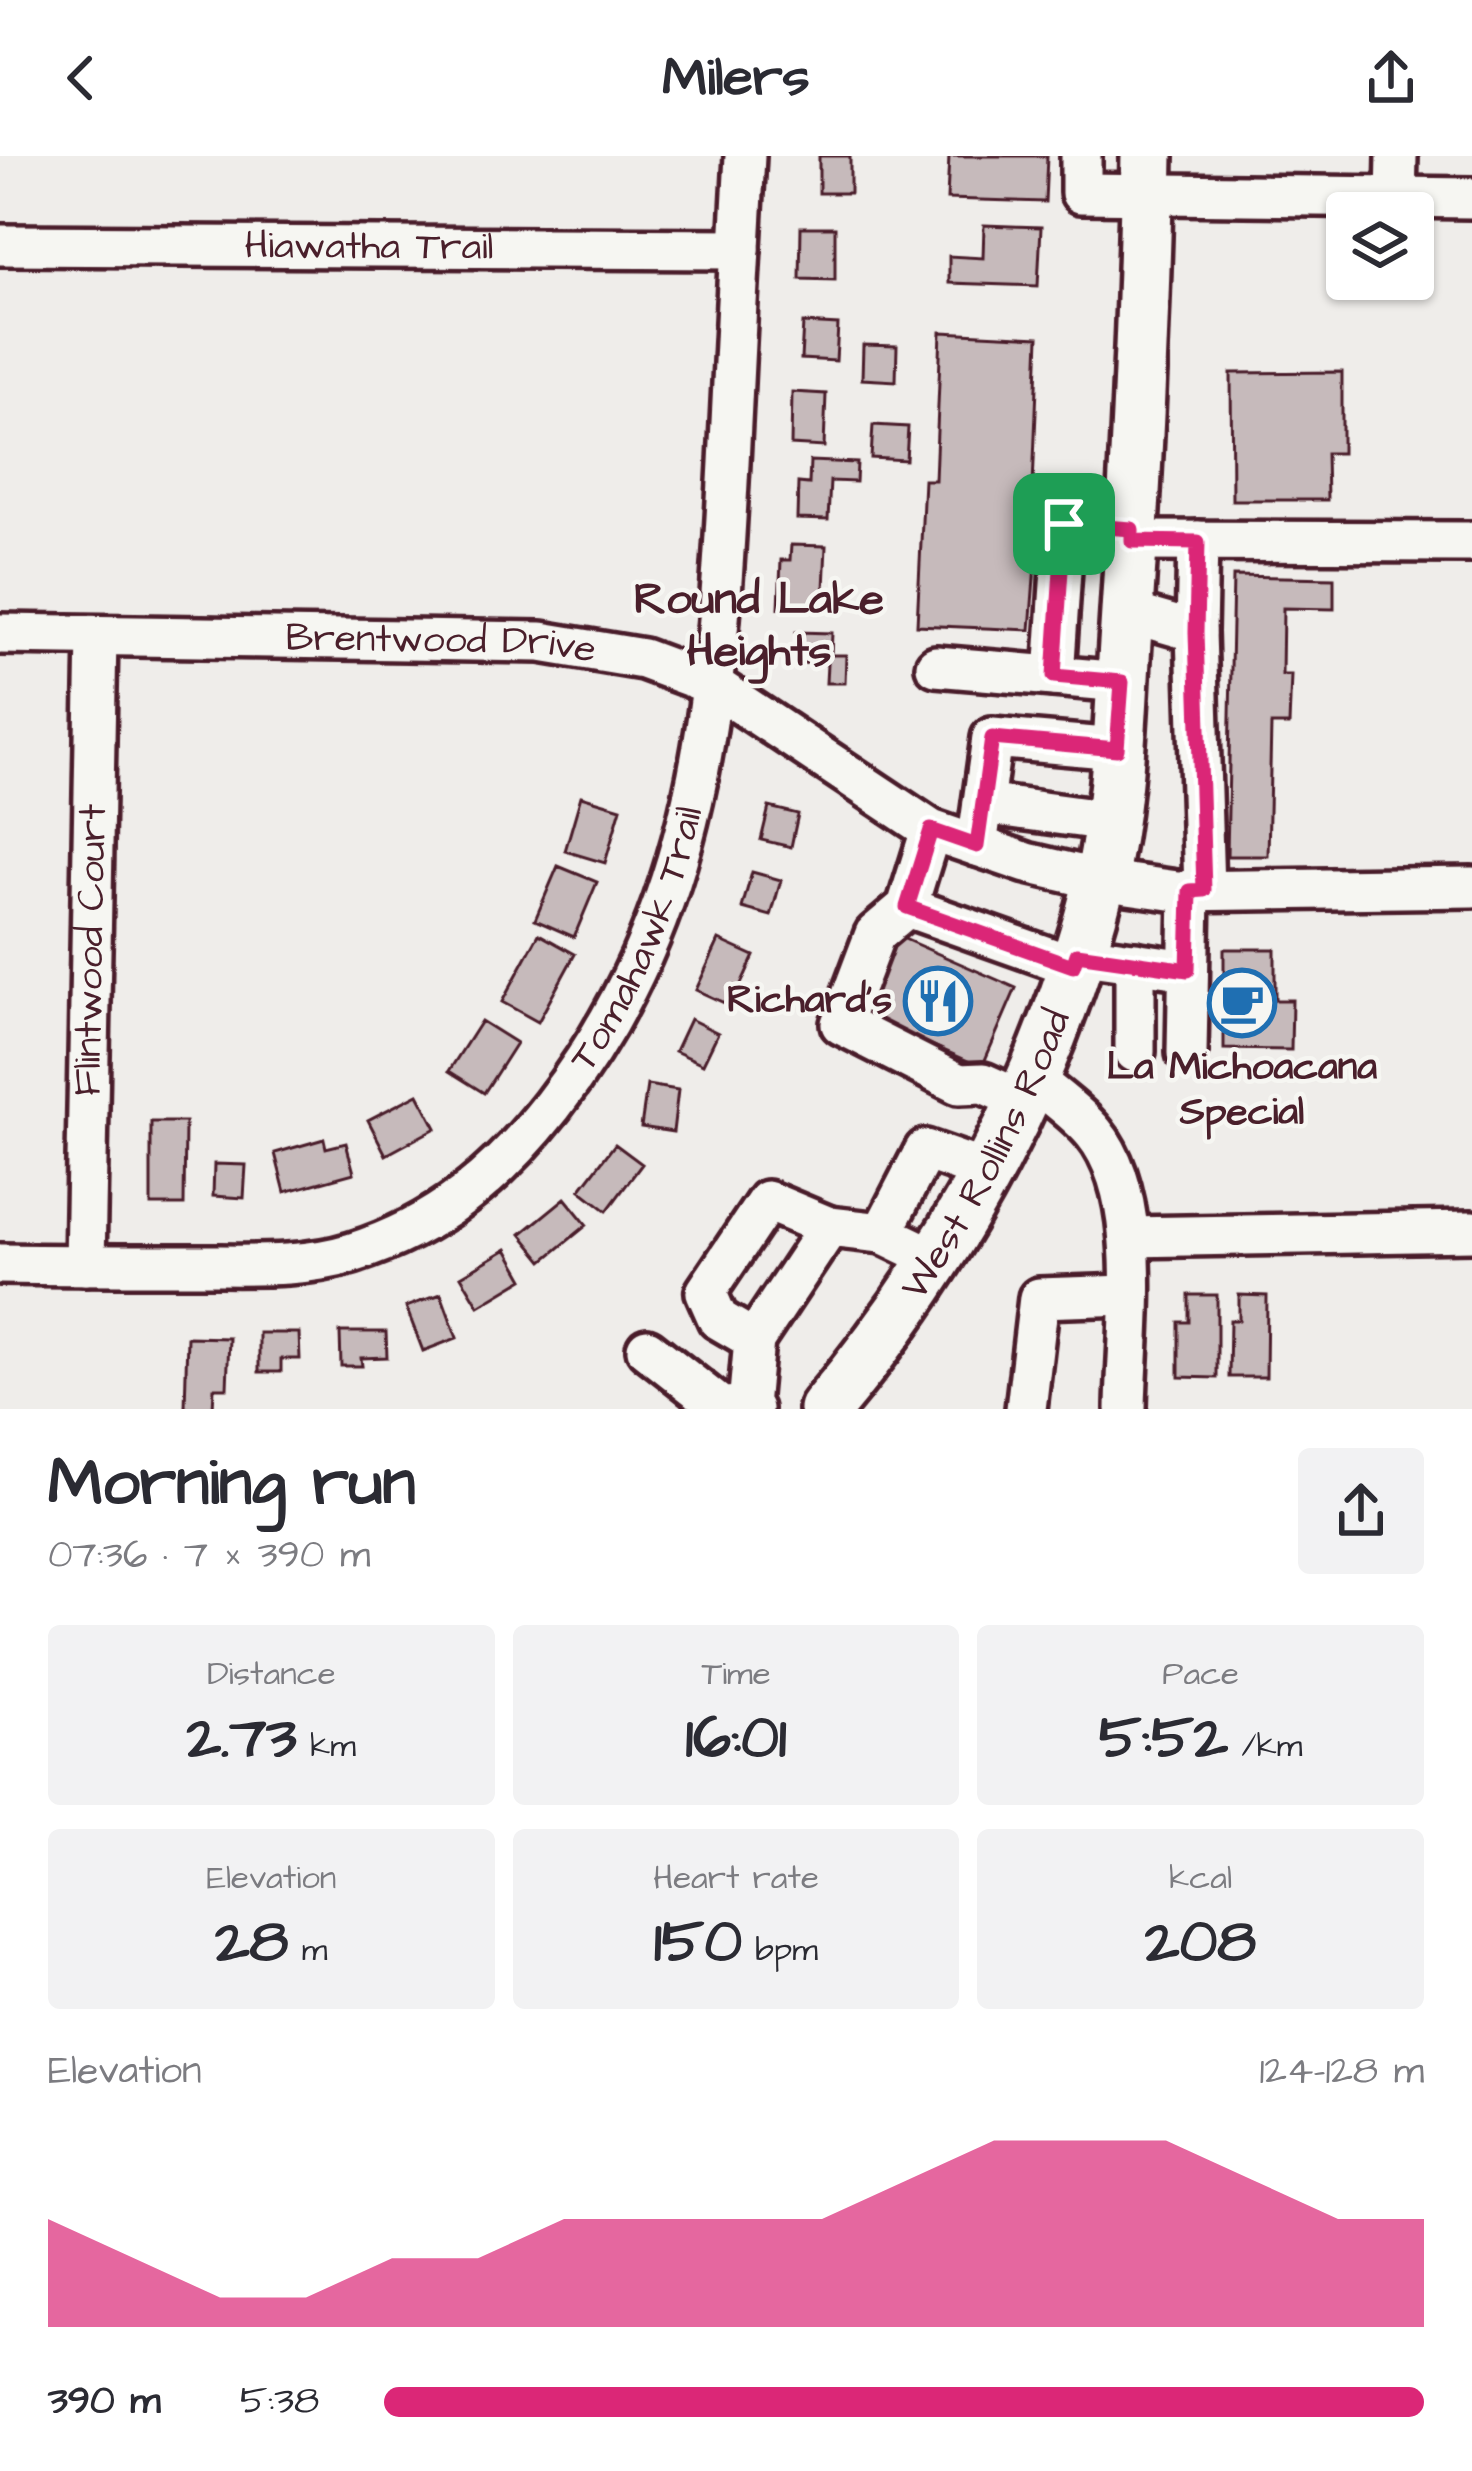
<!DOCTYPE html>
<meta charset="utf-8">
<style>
body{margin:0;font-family:"Architects Daughter",sans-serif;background:#f2f2f3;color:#2b2b33;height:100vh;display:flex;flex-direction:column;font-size:45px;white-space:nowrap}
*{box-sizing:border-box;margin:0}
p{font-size:39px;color:#7c7c81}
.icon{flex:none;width:66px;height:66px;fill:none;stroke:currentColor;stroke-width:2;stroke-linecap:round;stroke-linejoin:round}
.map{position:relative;height:1253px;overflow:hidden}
.drawer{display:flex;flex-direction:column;background:#fff;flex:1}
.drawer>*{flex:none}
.buttons{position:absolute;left:1326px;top:36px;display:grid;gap:24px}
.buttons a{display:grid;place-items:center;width:108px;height:108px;border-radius:12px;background:#fff;box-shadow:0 3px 9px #0004;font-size:60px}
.pin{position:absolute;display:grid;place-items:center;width:102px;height:102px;color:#fff;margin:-51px;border-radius:24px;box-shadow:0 6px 18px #0006}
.round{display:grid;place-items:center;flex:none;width:126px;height:126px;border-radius:12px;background:#f2f2f3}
.head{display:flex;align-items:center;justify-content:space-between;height:204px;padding:0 48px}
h1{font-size:66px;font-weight:800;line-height:90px}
.metrics{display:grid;grid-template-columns:repeat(3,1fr);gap:18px;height:204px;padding:12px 48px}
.metrics div{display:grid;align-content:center;border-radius:12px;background:#f2f2f3;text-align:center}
.metrics b{font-size:60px;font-weight:800}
.metrics small{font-size:33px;font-weight:400}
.metrics p{font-size:33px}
.chart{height:336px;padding:24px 48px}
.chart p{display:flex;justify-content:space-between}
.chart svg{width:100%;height:216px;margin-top:12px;fill:#db2777;opacity:.7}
ul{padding:0 48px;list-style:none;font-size:39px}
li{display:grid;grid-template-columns:192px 144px 1fr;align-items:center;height:90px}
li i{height:30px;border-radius:15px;background:#db2777}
header{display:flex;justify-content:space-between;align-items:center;height:156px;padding:0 48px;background:#fff;font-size:54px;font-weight:800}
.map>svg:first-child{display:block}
</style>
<header><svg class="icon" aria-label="back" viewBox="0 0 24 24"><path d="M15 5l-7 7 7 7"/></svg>Milers<svg class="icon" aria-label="share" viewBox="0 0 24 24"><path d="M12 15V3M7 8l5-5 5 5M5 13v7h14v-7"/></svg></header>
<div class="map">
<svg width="1472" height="1253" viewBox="0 0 1472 1253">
<rect width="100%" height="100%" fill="#efedea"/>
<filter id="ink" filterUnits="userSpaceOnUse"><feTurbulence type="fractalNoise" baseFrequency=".00833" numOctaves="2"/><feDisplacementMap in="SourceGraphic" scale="24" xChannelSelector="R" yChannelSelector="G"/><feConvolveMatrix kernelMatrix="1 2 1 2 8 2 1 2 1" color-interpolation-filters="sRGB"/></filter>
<g filter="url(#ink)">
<path fill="#c6babb" stroke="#4a1f2b" stroke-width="3" d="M819 0H850V37H819Z
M949 0H1047L1045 46 947 43Z
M984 69 1041 71 1038 130 949 127V100L983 102Z
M801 71H835V124L800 123Z
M803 167 838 169 836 205 801 203Z
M941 176 1039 181 1033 330H1041L1030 474 917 469 924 324H935Z
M863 189 897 190 896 225 862 223Z
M1342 216V297H1326L1327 344H1232L1231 217Z
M792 236 826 238 824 291 791 289Z
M873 269 908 271 906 304 871 302Z
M810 305 857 307 856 326 830 325 828 364 797 363 798 327 809 328Z
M791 389 826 390 823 454 779 452 781 404H790Z
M1233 420 1334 422V453L1283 452 1282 519H1291L1289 569H1271L1268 700H1227Z
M796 476 832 477 831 499H846L845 527H826L827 508 795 507Z
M581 640 621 652 605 707 565 695Z
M769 651 798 658 791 691 761 684Z
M558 710 597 726 574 781 535 764Z
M752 716 781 724 771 760 742 752Z
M539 778 575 798 538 866 502 846Z
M893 778 1016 832 982 911 859 857Z
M719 784 754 800 731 850 696 834Z
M1224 793H1275V844H1292L1291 894 1224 893Z
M690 863 718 877 703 908 675 895Z
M481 865 516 887 484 937 449 915Z
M647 929 678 934 673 976 641 971Z
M418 938 436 972 386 999 368 964Z
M151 966H185L184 1049H151Z
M324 983 326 992 346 987 354 1017 285 1036 275 997Z
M615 988 642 1008 607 1055 580 1034Z
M214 1008 246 1009 244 1042 213 1040Z
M565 1042 587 1069 543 1105 521 1078Z
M507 1093 524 1123 479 1150 461 1120Z
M441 1138 457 1182 423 1195 406 1151Z
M1189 1139H1217V1222L1179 1221V1166H1189Z
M1239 1139 1267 1140 1266 1221H1229L1230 1164H1239Z
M340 1176H386L387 1201 361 1202 362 1210H341Z
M259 1177H299L300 1203H281V1216H259Z
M187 1181 229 1182 227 1232H214L213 1253 185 1252Z"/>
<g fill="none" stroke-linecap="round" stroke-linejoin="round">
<defs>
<g id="minor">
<path d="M1081 0V37L1472 42"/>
<path d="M1396 42 1397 0"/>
<path id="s1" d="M0 89 740 93"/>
<path d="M1132 385 1472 386"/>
<path d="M1198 385 1196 476 1204 734"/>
<path d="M1127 456 1196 476"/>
<path id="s2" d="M0 478 541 486 643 503 713 529 931 674 1027 707 1100 724 1177 735 1472 731"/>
<path d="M936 510 1122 526"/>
<path d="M1054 520 1064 368 1132 373"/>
<path d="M983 648 1109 665"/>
<path d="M931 674 907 751 875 778 841 868 959 928 983 927 1021 944"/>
<path d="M977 690 992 582 1117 593"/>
<path d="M907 751 1073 810"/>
<path d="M1077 798 1188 814"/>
<path d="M1135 896V806"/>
<path d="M1187 897 1190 735"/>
<path d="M1031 921C1051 939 1077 956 1094 977 1147 1041 1127 1175 1126 1253"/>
<path d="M882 1077 925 994 988 1016"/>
<path d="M1129 1081 1472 1075"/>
<path id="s3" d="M0 1108C66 1109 133 1109 199 1109 249 1109 304 1112 352 1097 438 1070 498 1019 552 950 703 755 717 543 729 307 734 205 739 102 745 0"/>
<path id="s4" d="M85 1109 97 480"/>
<path d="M754 1184 718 1163 706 1136 767 1045 829 1071"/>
<path d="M647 1193 721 1251 748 1250"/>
<path d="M752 1253 748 1250 754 1184 829 1071 882 1077 938 1104"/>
<path d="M1026 1253 1039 1142 1128 1139"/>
</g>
<g id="major">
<path id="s5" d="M825 1253C953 1102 1052 919 1100 725 1120 643 1120 556 1126 472 1136 315 1144 157 1147 0"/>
</g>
</defs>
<use href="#minor" stroke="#4a1f2b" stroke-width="48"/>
<use href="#major" stroke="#4a1f2b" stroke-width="60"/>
<use href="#minor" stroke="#f6f6f2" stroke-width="39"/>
<use href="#major" stroke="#f6f6f2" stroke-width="51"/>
</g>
</g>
<g fill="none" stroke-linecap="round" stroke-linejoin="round" filter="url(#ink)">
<defs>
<path id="route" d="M1064 368 1132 373V385L1198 386 1196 476 1204 734 1190 735 1188 814 1077 798 1073 810 907 751 931 674 977 690 992 582 1117 593 1122 526 1054 520Z"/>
</defs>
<use href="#route" stroke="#fff" stroke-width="24"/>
<use href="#route" stroke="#db2777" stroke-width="15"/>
</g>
<defs>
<symbol id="restaurant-ring" viewBox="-11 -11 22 22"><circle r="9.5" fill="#f6f6f2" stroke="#1f6fb2" stroke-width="1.5"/><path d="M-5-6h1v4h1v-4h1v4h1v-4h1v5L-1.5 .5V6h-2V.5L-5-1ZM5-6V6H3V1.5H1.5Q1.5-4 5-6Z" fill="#1f6fb2"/></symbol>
<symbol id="cafe-ring" viewBox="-11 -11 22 22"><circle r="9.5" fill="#f6f6f2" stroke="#1f6fb2" stroke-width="1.5"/><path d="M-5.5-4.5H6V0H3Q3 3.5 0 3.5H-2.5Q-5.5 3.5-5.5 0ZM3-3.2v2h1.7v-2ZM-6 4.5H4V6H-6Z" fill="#1f6fb2"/></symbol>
</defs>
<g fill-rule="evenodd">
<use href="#restaurant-ring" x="900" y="807" width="76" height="76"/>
<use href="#cafe-ring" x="1204" y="809" width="76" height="76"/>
</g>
<g text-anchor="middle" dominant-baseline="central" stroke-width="9" stroke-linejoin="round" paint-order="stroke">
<g font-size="39" fill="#4a1f2b" stroke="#f6f6f2">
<text stroke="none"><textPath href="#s1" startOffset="369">Hiawatha Trail</textPath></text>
<text stroke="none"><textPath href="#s2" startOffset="441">Brentwood Drive</textPath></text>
<text stroke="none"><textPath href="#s3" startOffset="795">Tomahawk Trail</textPath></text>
<text stroke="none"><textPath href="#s4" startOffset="315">Flintwood Court</textPath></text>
<text stroke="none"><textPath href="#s5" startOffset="303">West Rollins Road</textPath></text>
</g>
<g font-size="39" font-weight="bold" fill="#4a1f2b" stroke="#f6f6f2" text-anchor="end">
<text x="892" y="845">Richard's</text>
<text x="1242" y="912" text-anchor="middle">La Michoacana<tspan x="1242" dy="45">Special</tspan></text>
</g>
<g font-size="45" font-weight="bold" fill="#4a1f2b" stroke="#f6f6f2">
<text x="759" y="444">Round Lake<tspan x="759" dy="52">Heights</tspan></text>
</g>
</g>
</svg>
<div class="buttons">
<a><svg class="icon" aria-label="layers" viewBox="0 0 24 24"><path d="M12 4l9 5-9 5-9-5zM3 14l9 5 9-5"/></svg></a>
</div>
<div class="pin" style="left:1064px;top:368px;background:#1e9e55"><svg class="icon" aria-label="arrive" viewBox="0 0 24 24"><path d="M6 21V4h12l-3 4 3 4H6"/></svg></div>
</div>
<section class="drawer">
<div class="head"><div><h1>Morning run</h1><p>07:36 · 7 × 390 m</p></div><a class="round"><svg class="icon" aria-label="share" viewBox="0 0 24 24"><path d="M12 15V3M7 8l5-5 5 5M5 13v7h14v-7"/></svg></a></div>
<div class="metrics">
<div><p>Distance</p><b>2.73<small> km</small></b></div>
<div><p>Time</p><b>16:01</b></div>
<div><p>Pace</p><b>5:52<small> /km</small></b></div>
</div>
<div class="metrics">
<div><p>Elevation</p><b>28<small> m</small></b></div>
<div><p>Heart rate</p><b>150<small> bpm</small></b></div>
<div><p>kcal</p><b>208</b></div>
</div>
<div class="chart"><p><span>Elevation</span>124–128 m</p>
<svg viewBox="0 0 160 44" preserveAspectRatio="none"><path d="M0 44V22L10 30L20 38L30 38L40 30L50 30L60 22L70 22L80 22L90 22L100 14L110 6L120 6L130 6L140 14L150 22L160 22V44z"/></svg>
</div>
<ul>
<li><b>390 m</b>5:38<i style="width:100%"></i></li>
</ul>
</section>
